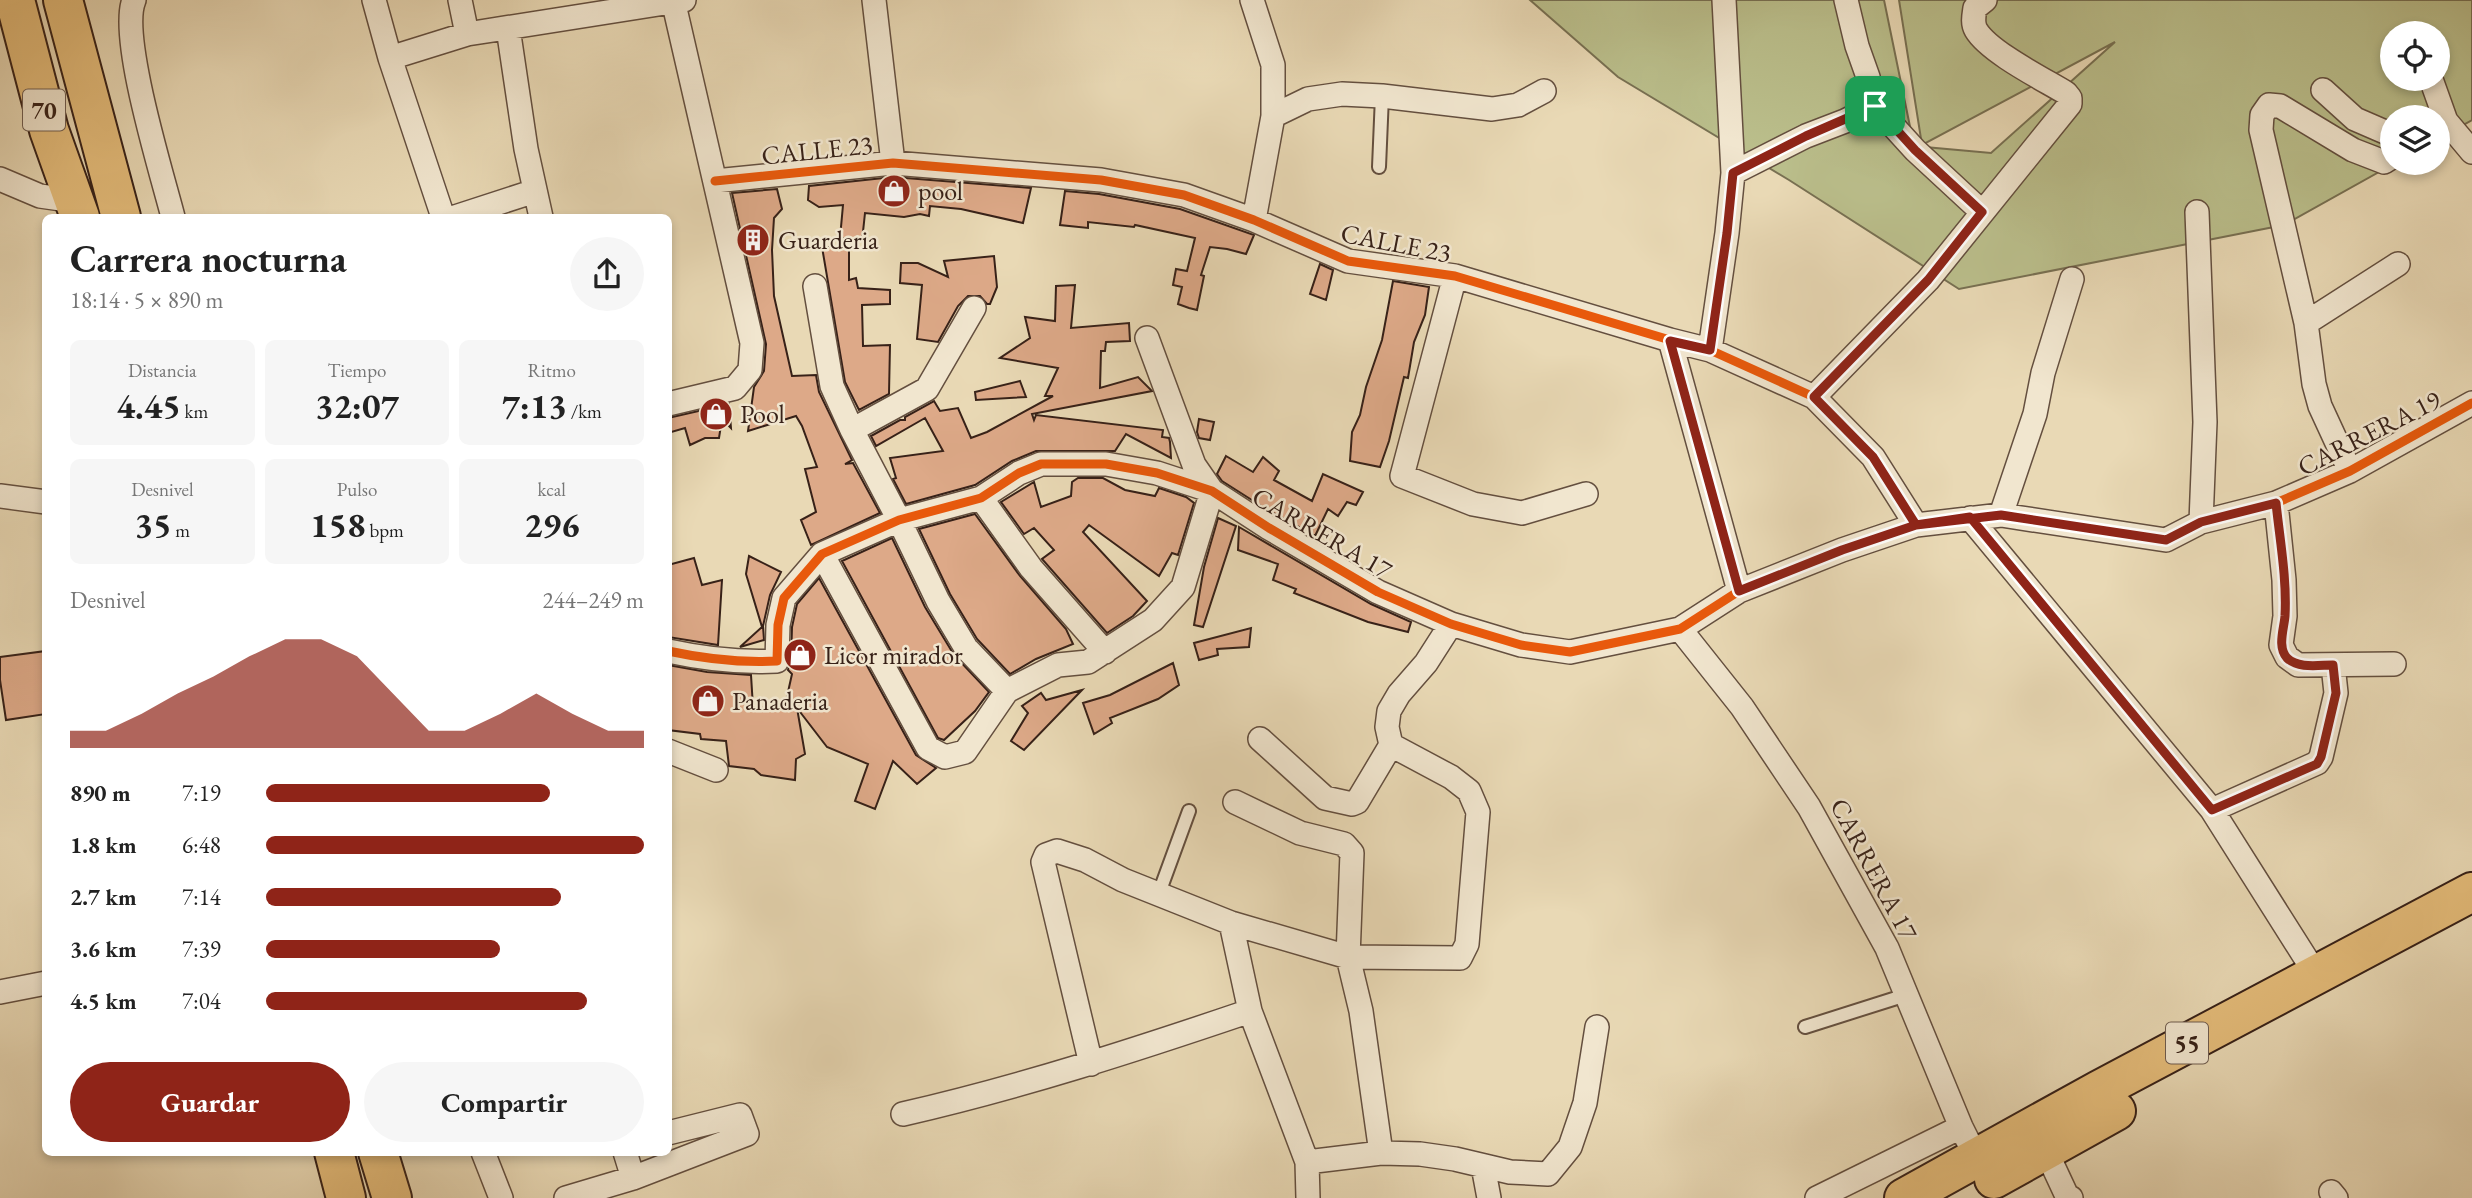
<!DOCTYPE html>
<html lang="es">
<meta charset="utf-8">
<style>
body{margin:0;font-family:"EB Garamond",serif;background:#f6f6f6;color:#222;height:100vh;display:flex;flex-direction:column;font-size:26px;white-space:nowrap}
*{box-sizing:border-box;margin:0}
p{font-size:23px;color:#767676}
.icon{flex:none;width:38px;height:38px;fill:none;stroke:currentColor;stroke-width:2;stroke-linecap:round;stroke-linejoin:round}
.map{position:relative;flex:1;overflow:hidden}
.details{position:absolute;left:42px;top:214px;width:630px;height:942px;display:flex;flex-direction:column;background:#fff;border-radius:10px;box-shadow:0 4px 10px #0003}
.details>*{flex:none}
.buttons{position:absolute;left:2380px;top:21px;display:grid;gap:14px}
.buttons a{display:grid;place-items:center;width:70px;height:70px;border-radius:50%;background:#fff;box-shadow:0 4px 10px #0003;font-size:35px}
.pin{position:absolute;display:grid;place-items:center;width:60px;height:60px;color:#fff;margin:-30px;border-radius:14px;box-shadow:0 4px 10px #0006}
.round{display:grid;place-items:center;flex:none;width:74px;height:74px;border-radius:37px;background:#f6f6f6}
.overview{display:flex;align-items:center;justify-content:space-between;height:119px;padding:0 28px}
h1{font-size:38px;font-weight:700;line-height:52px}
.stats{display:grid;grid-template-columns:repeat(3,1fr);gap:10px;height:119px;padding:7px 28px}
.stats div{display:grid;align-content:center;border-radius:10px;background:#f6f6f6;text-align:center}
.stats b{font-size:35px;font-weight:700}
.stats small{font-size:19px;font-weight:400}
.stats p{font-size:19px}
.chart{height:196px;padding:14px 28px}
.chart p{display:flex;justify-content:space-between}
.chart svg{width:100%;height:126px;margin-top:7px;fill:#8f2418;opacity:.7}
.cta{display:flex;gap:14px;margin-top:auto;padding:14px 28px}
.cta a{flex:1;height:80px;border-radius:42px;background:#8f2418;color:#fff;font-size:28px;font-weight:700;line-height:80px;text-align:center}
.cta a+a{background:#f6f6f6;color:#222}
ul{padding:0 28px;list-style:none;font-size:23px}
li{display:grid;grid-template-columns:112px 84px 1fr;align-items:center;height:52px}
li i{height:18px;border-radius:9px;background:#8f2418}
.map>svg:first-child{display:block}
</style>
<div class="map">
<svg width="2472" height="1198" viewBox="0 0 2472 1198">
<rect width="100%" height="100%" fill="#e9d9b5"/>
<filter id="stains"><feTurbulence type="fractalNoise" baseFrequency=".00286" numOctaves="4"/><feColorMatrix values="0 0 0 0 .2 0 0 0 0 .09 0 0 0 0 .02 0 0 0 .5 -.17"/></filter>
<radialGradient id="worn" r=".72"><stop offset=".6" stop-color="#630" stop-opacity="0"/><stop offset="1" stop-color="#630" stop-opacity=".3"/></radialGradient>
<path fill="#babe8b" stroke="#787052" stroke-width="2" fill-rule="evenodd" d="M1530 0H1884L1914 146 1991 153 2115 42 1922 145 1899 0H2472V120L2438 139V117H2392V163H2395L2284 225 1959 289 1789 180 1618 77ZM2392 33H2438V79H2392Z"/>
<path fill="#dda988" stroke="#372118" stroke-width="2" d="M893 177 1031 188 1023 223 961 209 930 206 929 216 920 214 904 217 865 213 862 241 840 238 843 205 819 207 808 200 809 186Z
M777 189 782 209 774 218 772 250 774 296 792 376 816 375 819 392 852 460 845 464 853 463 880 513 811 545 801 520 816 512 805 469 817 467 802 426 796 416 748 431 754 387 764 371 766 344 732 193Z
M1065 191 1099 194 1180 209 1254 235 1246 254 1227 249 1210 247 1201 275 1204 276 1197 310 1189 308 1178 304 1182 287 1173 285 1176 269 1187 271 1195 238 1135 225 1134 227 1088 222V228L1060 225Z
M822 247H849V280L856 278 858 288 890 290V304L862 305 863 346 890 345 889 394 859 410 845 382Z
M994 256 997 287 990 304H987L980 296H968L958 306 938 342 917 339 922 285 900 283 901 263H918L948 277 944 261Z
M1320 264 1333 270 1326 300 1310 294Z
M1393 281 1429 287 1425 315 1414 342 1408 378 1404 377 1389 441 1380 467 1350 461 1352 432 1360 415 1366 387 1382 340Z
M1075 285 1071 328 1129 323 1130 341 1106 342 1105 351H1101L1100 388 1138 377 1152 391 1032 414 1034 420 1036 415 1163 430 1162 437 1169 438 1170 442 1171 458 1126 434 1115 451H1036L1012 461 975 485 906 504 893 479 896 478 890 458 943 451 925 418 876 446 871 436 900 420H905V417L934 401 940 411 958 408 971 438 987 432 1053 396H1045L1058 368 1000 358 1030 338 1025 317 1055 321 1056 286Z
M1020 381 1026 397 976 400 975 392Z
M729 404 731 428 722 419 719 438H705L690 445 685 428 668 433V418Z
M1199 419 1214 422 1210 440 1199 438 1197 432Z
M1226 456 1253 472 1263 457 1279 471 1274 480 1312 501 1323 474 1363 492 1356 505 1347 502 1338 516 1328 509 1315 536 1266 509 1222 481 1217 474Z
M1078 478H1103L1125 490 1155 496 1159 488 1186 497 1194 503 1178 555 1172 553 1159 576 1089 525 1083 532 1147 601 1133 616 1107 633 1042 559 1054 550 1034 528 1024 534 1001 502 1034 482 1041 507 1071 496 1072 482Z
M975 514 1020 576 1066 629 1073 644 1036 659 1010 674 977 639 950 594 919 529Z
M1218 518 1236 526 1203 627 1194 625 1204 567Z
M1239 527 1371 604 1411 622 1408 632 1368 622 1294 593 1296 589 1273 580 1278 564 1238 550Z
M892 538 925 607 954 655 989 692 975 711 944 740 938 738 842 561Z
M749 556 781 572 770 595 763 626 764 640 740 647 762 627 746 574Z
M694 558 702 585 722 580 718 645 668 637V565Z
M819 578 916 755 936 768 917 784 893 761 875 809 855 801 868 764 827 747 797 708 805 754 796 759 795 780 761 775 754 769 729 766 726 741 701 739 700 734 668 730V665L707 672 751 675 753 707 784 710 792 674 788 670 791 661 792 627 797 604Z
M1251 628 1249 647 1217 649 1218 655 1199 660 1194 643Z
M46 651V714L6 720 0 680V657Z
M1173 663 1179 685 1158 699 1110 718 1112 723 1094 734 1083 703 1110 695Z
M1082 690 1024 750 1011 741 1028 713 1022 706 1041 693 1046 700Z"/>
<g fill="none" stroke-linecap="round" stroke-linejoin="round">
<defs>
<path id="service" d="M1379 167 1382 96
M1159 893 1189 811
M1805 1027 1906 995"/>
<path id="minor" d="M134 0C119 36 162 174 173 217
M374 0 390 58 443 217
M460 0 467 34
M874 0 893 163
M1252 0 1273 65V116L1254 220
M1846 0 1857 46 1868 77 1875 106 1915 150 1982 212
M508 28 526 149 541 217
M390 58 467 34 684 0
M2431 79 2446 121 2438 127
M2323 90 2355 119 2392 135
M1273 116 1308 99 1342 94 1382 96 1492 109 1518 105 1544 91
M2446 121 2472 152
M1733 173 1806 136 1845 121 1875 106
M0 179 40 196 75 201
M715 181 893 163 1101 180 1184 195 1254 220 1348 261 1455 276 1670 340 1710 350 1814 397 1873 457 1916 525
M2197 212 2205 422 2201 522
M455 217 535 191
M1455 276 1402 476 1473 504 1522 513 1586 494
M815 286 832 386 852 430 899 520 938 601 966 648 1007 691
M2306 323 2398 264
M1670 340 1739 591
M1710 350 1727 233 1733 173 1724 0
M1814 397 1928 280 2070 104V98L2066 93C2043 79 1989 52 1976 30 1972 23 1974 15 1975 8L1985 0
M668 404 735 388 750 370 752 343 673 0
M852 430 927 389 974 308
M2350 471 2320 406 2314 384 2306 323 2261 130 2262 115 2269 105 2280 106 2353 150 2384 162 2392 157
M0 496 46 502
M981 498 1031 568 1105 652
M2276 503 2284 580 2285 616 2281 645 2287 657 2298 665 2394 664
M2001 515 2035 414 2043 373 2072 279
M1970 518 2212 810 2317 976
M822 554 928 748 945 757 965 752 1007 691 1058 665 1088 662 1153 620 1183 587 1212 491 1194 465 1147 338
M1680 629 1742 707 1809 807 1887 948 1961 1127 1977 1159
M668 651C705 659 740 663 777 661L778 625 784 598 822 554 899 520 981 498 1019 473 1041 464H1106L1157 473 1212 491 1269 528 1378 592 1451 624 1521 645 1570 652 1680 629 1739 591 1842 550 1916 525 2001 515 2166 540 2201 522 2276 503 2350 471 2472 403
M1260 739 1325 798 1352 804 1357 802 1391 745 1387 727 1389 711 1399 694 1426 663 1451 624
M668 751 716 770
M1235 802 1300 833 1344 844 1352 853 1348 957 1361 1011 1381 1153
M2212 810 2317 763 2321 757 2336 693 2333 665
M1231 923 1250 1011 1307 1162 1308 1198
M0 992 46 983
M1091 1064 1043 862 1046 855 1057 851 1085 860 1123 880 1231 923 1348 957 1460 958 1467 944 1478 812 1469 791 1451 777 1391 745
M903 1114C1021 1087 1135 1050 1250 1011
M2046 1151 2067 1196 2071 1198
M483 1152 501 1198
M625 1152 633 1178
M1307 1162 1381 1153 1420 1154 1455 1159 1510 1172 1548 1174 1570 1147 1585 1103 1597 1027
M1483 1166 1489 1198
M2331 1192 2336 1198
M566 1198 633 1178 747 1134 740 1115 668 1133
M1817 1198 1961 1127"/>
<path id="trunk" d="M15 0 49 130 80 217
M63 0 121 217
M334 1152 346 1198
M378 1152 392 1198
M1994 1179 2116 1111
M1904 1198 2099 1090 2472 892"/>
</defs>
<use href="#service" stroke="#644f3f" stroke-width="16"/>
<use href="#minor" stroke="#644f3f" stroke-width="26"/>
<use href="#trunk" stroke="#372118" stroke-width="42"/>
<use href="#service" stroke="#f1e6cf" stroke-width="12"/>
<use href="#minor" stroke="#f1e6cf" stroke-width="23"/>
<use href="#trunk" stroke="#e4bc7a" stroke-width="38"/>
<defs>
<path id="cycleway" d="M715 181 893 163 1101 180 1184 195 1254 220 1348 261 1455 276 1670 340 1710 350 1814 397 1873 457 1916 525
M668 651C705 659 740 663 777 661L778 625 784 598 822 554 899 520 981 498 1019 473 1041 464H1106L1157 473 1212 491 1269 528 1378 592 1451 624 1521 645 1570 652 1680 629 1739 591 1842 550 1916 525 2001 515 2166 540 2201 522 2276 503 2350 471 2472 403"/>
</defs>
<use href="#cycleway" stroke="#f1e6cf" stroke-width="13"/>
<use href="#cycleway" stroke="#e8590c" stroke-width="9"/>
</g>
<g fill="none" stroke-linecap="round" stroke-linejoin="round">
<defs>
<path id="route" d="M1875 106 1806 136 1733 173 1727 233 1710 350 1670 341 1739 591 1842 550 1916 525 2001 515 2166 540 2201 522 2276 503C2280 541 2287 579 2285 616 2284 629 2277 647 2287 658 2298 669 2319 665 2333 665L2336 693 2321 757 2317 764 2212 810 1970 517 1916 525 1873 457 1814 397 1928 280 1982 212 1915 150 1875 106"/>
</defs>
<use href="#route" stroke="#fff" stroke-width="14"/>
<use href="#route" stroke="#8f2418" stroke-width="9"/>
</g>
<defs>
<symbol id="shop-disc" viewBox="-11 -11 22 22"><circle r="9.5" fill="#8f2418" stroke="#f1e6cf"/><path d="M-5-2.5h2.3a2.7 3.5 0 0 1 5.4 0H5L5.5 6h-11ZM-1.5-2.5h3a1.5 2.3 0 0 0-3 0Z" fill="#fff"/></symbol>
<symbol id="building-disc" viewBox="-11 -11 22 22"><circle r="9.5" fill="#8f2418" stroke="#f1e6cf"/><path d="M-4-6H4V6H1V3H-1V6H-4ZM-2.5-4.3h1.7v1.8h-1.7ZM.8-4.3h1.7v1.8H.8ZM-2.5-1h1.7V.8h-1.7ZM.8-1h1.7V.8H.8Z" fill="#fff"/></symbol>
</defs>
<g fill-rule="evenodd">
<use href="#shop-disc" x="875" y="172" width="38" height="38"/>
<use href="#building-disc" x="734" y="221" width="38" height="38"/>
<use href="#shop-disc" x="697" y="395" width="38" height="38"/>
<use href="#shop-disc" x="781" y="636" width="38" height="38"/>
<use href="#shop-disc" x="689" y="682" width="38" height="38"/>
</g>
<g text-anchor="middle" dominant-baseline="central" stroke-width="5" stroke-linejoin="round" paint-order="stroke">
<g fill="#f1e6cf" stroke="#6f5c4f" stroke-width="2">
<rect x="23" y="89.5" width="42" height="41" rx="5"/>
<rect x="2166" y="1022.5" width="42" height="41" rx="5"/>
</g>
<g font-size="24" font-weight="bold" fill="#372118">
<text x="44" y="110">70</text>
<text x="2187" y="1043">55</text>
</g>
<g font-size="26" fill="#372118" stroke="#f1e6cf">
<text transform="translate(817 150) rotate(-6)">CALLE 23</text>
<text transform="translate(1396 243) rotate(11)">CALLE 23</text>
<text transform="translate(2369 433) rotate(-27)">CARRERA 19</text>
<text transform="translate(1322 533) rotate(30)">CARRERA 17</text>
<text transform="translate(1874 869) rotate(62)">CARRERA 17</text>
</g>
<g font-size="26" fill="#372118" stroke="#f1e6cf" text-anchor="start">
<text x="918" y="191">pool</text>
<text x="778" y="240">Guarderia</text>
<text x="740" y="414">Pool</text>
<text x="824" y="655">Licor mirador</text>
<text x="732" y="701">Panaderia</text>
</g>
</g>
<rect width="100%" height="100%" filter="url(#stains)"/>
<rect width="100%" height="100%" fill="url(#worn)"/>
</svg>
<div class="buttons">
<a><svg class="icon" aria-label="locate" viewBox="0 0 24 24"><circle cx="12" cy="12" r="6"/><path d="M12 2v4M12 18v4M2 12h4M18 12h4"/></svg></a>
<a><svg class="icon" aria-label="layers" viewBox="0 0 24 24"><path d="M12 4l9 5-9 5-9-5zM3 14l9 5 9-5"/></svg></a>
</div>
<div class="pin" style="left:1875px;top:106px;background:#1e9e55"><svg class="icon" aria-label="arrive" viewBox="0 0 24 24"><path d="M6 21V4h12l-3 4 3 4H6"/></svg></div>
<section class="details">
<div class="overview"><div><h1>Carrera nocturna</h1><p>18:14 · 5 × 890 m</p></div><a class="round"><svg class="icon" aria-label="share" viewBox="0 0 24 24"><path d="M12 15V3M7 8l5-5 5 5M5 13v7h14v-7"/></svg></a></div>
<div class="stats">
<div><p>Distancia</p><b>4.45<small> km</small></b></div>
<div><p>Tiempo</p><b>32:07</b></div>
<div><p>Ritmo</p><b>7:13<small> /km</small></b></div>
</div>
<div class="stats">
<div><p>Desnivel</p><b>35<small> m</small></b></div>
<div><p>Pulso</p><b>158<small> bpm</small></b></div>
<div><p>kcal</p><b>296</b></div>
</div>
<div class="chart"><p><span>Desnivel</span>244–249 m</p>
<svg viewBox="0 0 160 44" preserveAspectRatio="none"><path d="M0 44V38L10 38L20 32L30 25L40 19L50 12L60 6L70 6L80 12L90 25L100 38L110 38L120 32L130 25L140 32L150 38L160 38V44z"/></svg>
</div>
<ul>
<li><b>890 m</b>7:19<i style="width:75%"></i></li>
<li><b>1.8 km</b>6:48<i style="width:100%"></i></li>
<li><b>2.7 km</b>7:14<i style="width:78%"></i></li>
<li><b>3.6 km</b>7:39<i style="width:62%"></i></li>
<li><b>4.5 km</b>7:04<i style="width:85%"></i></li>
</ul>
<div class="cta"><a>Guardar</a><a>Compartir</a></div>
</section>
</div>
